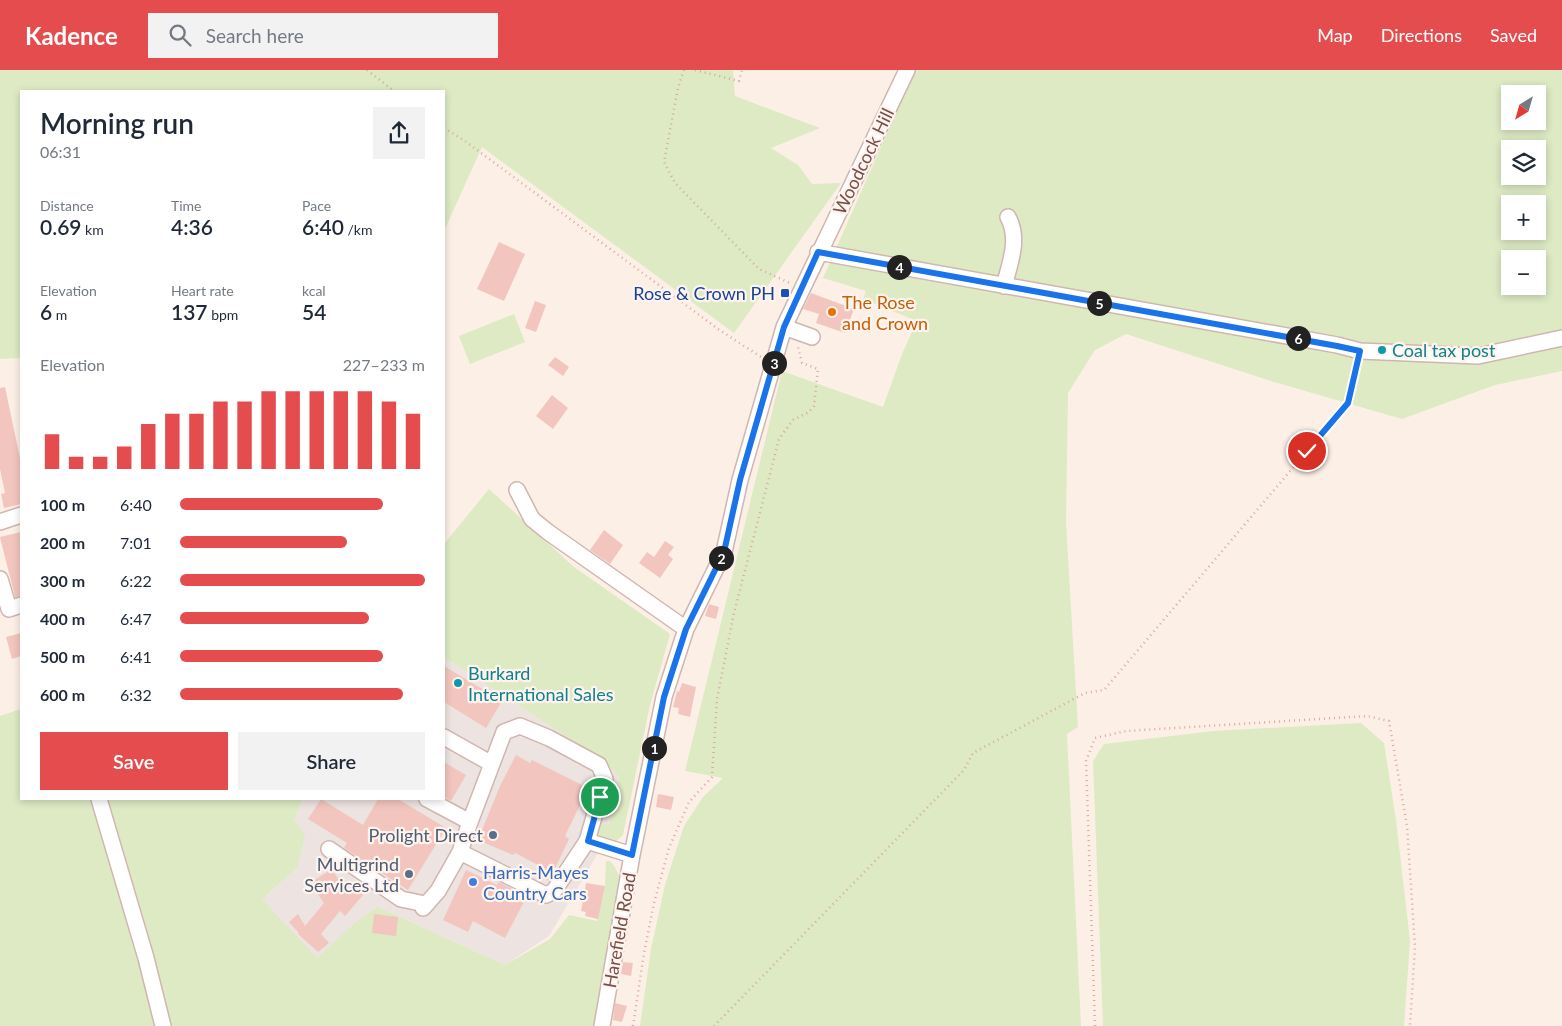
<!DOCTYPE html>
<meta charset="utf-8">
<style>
body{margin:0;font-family:Lato,sans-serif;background:#f2f2f3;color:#1f2937;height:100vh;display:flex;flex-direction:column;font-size:19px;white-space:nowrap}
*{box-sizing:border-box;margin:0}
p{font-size:16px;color:#747a83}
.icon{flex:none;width:28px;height:28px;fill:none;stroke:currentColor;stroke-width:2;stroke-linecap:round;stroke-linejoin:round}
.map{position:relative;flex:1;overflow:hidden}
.drawer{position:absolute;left:20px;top:20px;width:425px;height:710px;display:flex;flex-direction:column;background:#fff;border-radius:0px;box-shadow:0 2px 8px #0003}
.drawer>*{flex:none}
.needle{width:32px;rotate:217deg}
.tools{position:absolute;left:1501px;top:15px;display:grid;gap:10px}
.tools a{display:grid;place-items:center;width:45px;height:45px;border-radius:0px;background:#fff;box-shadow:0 2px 8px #0003;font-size:25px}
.pin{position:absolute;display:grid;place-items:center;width:42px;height:42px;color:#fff;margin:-21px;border:2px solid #fff;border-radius:50%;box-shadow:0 1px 5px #0007}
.km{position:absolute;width:25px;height:25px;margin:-12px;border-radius:50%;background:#222;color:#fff;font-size:14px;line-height:25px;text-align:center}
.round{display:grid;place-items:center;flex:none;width:52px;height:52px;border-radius:0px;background:#f2f2f3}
.summary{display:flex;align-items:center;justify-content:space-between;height:85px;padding:0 20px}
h1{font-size:28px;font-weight:600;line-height:38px}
.figures{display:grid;grid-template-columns:repeat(3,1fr);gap:8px;height:85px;padding:5px 20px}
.figures div{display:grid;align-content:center}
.figures b{font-size:21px;font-weight:600}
.figures small{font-size:14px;font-weight:400}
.figures p{font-size:14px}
.chart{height:140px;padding:10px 20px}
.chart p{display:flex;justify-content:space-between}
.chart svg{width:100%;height:90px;margin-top:5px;stroke:#e54c4e;stroke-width:6}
.primary-button{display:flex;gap:10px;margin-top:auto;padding:10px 20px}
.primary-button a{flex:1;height:58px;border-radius:0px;background:#e54c4e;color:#fff;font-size:20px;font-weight:600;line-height:58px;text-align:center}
.primary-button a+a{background:#f2f2f3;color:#1f2937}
ul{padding:0 20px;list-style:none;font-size:16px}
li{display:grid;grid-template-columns:80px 60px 1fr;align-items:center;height:38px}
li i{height:12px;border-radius:6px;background:#e54c4e}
header{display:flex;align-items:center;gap:30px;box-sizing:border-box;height:70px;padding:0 25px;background:#e54c4e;color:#fff}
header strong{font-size:24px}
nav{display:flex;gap:28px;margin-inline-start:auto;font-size:18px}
.search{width:350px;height:45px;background:#f2f2f3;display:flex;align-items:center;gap:12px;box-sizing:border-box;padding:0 18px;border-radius:0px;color:#747a83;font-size:19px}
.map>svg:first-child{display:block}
</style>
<header>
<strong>Kadence</strong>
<div class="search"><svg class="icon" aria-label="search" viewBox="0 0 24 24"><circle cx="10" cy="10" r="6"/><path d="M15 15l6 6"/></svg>Search here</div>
<nav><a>Map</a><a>Directions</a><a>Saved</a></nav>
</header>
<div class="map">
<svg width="1562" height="956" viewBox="0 0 1562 956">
<rect width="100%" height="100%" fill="#fcefe6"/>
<path fill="#ede3e0" d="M444 587 604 691 619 707 608 760 601 778 549 866 505 895 378 837 358 850 317 889 262 829 297 798 294 750 303 729H444Z"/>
<path fill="#ddeac4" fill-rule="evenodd" d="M0 0H733L735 26 820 58 771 78 798 95 812 114 841 113 734 263 482 77 444 161V21H21V288L0 289Z
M915 0H1562V301L1495 315 1402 349 1271 311 1126 264 1095 280 1068 323 1066 453 1078 657 1067 664 1081 956H640L651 879 665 815 684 756 703 727 723 708 685 701 782 301 883 337 902 284 917 251 863 229 866 221 823 208ZM1510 24H1538V51H1510ZM1510 79H1538V106H1510ZM1510 134H1538V161H1510ZM1510 189H1538V216H1510Z
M514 244 525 272 470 294 459 266Z
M489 419 574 497 670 564 650 635 623 765 615 772 598 766 599 753 609 755 619 707 604 691 444 587V474Z
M21 639V729H303L294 750 305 765 297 798 262 829 317 888 358 850 378 837 505 895 550 869 569 845 597 851 605 816 606 791H610L614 796 620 807 595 956H0V646Z
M1361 653 1384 673 1396 750 1410 871 1404 956H1103L1093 691 1104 674 1214 661Z"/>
<path fill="#f2c6be" d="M499 172 525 184 504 231 477 219Z
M811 223 854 239 845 263 816 253 819 244 803 239Z
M535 231 546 235 536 262 525 258Z
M555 287 569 297 563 306 548 295Z
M5 317 21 393V434L4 438 1 424 5 423 0 399V318Z
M552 325 568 338 553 359 536 346Z
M604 460 623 475 610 494 590 480Z
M21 462V526L15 527 0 467Z
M665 471 674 477 668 485 673 489 660 508 639 493 647 482 654 487Z
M709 534 719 537 716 549 705 546Z
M21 563V586L12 589 6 567Z
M444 596 502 631 486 658 444 632Z
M682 613 696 617 690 647 678 644 679 638 673 637 677 621 679 622Z
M516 685 530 693 532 690 588 718 565 766 569 769 549 811 536 804 540 796 515 783 513 785 478 770 500 716Z
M444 692 466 705 451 731 444 727Z
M658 724 674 727 671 740 656 737Z
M321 729 363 755 378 729H398L446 758 408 820 344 778 347 773 308 749Z
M332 799 346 822 352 816 363 825 345 846 340 841 321 864 329 873 318 882 298 864 299 863 289 852 298 844 305 856 324 833 310 813Z
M466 800 497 815 498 812 527 826 505 868 473 851 468 862 443 850Z
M586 813 605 816 598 849 585 846 586 842 581 841Z
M374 844 398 847 396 866 372 863Z
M623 892 633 893 631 906 621 904Z
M615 933 627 936 622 952 613 950Z"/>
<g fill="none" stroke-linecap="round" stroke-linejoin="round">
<defs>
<path id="minor" d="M818 182 1337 275 1360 281 1478 286 1562 268
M1004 216C1010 193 1020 169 1008 147
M784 257 812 267
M517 420 532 449 548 462 686 559
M0 452 21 445
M0 509 9 539 21 535
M444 667 492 694
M99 729 146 888 163 956
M427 729 470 752
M329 779 401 829 425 834
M460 782 546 825 554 821 587 771
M423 838 438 821 460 782 470 752 504 662 520 656 549 668 599 695 605 709 587 771 632 785
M602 956 632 785 664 627 686 559 724 482 740 410 784 257 907 0"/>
</defs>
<use href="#minor" stroke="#d0b6af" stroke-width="18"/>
<path stroke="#d7a9a1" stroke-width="2.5" stroke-dasharray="1 4" stroke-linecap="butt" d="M367 0 394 21
M684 0 678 18 664 92 675 113 759 199 790 213
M695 0 739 11 742 0
M444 58 465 71 718 259 761 287
M633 956 644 883 654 833 669 778 689 732 712 707 717 629 734 543 779 369 793 350 809 342 814 336 818 299 802 293 798 277
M714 956 964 700 973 683 1085 623 1104 620 1348 333 1357 294
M1095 956 1086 691 1095 668 1126 661 1367 646 1389 651 1407 756 1415 877 1410 956"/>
<use href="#minor" stroke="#fff" stroke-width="15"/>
</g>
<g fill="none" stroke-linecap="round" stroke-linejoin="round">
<defs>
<path id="route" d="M600 727 588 771 632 785 664 627 686 559 724 482 740 410 784 257 818 182 1337 276 1360 281 1348 333 1307 381"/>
</defs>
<use href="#route" stroke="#fff" stroke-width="10"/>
<use href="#route" stroke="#1a73e8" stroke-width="6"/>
</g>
<rect fill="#1a4fb4" stroke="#fff3ed" stroke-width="2" x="780" y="218" width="10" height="10" rx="2.5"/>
<circle fill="#e8710a" stroke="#fff3ed" stroke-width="2" cx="832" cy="242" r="5"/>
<g fill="#0f9aa8" stroke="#fff3ed" stroke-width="2">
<circle cx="1382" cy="280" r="5"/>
<circle cx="458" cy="613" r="5"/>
</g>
<g fill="#5c6f8a" stroke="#fff3ed" stroke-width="2">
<circle cx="493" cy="765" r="5"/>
<circle cx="409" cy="804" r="5"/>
</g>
<circle fill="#3f7fe0" stroke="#fff3ed" stroke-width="2" cx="473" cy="812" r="5"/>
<g text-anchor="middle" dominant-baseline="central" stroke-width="4.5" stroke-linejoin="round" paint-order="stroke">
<g font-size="18" fill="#76504b" stroke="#fff3ed">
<text transform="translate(863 91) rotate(-64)">Woodcock Hill</text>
<text transform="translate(619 860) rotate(-80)">Harefield Road</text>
</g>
<g font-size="18" fill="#164399" stroke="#fff3ed" text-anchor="end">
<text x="775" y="223">Rose &amp; Crown PH</text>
</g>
<g font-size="18" fill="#c56008" stroke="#fff3ed" text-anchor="start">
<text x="842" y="232">The Rose<tspan x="842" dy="21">and Crown</tspan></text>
</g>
<g font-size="18" fill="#0d838f" stroke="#fff3ed" text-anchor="start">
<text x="1392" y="280">Coal tax post</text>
<text x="468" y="603">Burkard<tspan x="468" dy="21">International Sales</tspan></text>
</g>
<g font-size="18" fill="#4e5e75" stroke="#fff3ed" text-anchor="end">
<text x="483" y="765">Prolight Direct</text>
<text x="399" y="794">Multigrind<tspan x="399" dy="21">Services Ltd</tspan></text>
</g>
<g font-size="18" fill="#366cbe" stroke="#fff3ed" text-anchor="start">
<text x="483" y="802">Harris-Mayes<tspan x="483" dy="21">Country Cars</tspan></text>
</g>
</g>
</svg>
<div class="tools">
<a><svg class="needle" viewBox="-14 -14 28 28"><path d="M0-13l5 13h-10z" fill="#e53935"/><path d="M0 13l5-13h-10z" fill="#747a83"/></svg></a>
<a><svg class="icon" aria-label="layers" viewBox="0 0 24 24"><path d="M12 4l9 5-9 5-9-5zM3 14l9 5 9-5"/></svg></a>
<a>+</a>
<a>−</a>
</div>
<div class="pin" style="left:600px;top:727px;background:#1e9e55"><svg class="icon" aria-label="arrive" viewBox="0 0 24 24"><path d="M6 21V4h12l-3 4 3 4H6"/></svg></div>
<div class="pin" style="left:1307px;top:381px;background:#d93025"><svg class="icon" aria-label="check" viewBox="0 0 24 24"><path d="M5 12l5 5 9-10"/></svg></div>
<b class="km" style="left:654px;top:678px">1</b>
<b class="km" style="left:721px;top:488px">2</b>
<b class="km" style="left:774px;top:293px">3</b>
<b class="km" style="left:899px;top:197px">4</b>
<b class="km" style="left:1099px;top:233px">5</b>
<b class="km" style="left:1298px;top:268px">6</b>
<section class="drawer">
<div class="summary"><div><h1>Morning run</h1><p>06:31</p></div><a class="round"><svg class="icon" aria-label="share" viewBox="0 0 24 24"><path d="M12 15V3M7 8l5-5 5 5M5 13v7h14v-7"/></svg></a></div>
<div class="figures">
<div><p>Distance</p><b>0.69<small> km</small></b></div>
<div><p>Time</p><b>4:36</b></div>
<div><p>Pace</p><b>6:40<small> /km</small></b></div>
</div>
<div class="figures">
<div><p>Elevation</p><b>6<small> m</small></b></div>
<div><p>Heart rate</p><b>137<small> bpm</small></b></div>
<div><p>kcal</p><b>54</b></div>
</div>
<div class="chart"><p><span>Elevation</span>227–233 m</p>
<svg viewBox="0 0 160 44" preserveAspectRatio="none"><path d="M5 44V27M15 44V38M25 44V38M35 44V33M45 44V22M55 44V17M65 44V17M75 44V11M85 44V11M95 44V6M105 44V6M115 44V6M125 44V6M135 44V6M145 44V11M155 44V17"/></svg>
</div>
<ul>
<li><b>100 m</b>6:40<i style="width:83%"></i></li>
<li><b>200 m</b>7:01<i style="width:68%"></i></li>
<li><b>300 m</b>6:22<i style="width:100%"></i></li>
<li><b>400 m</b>6:47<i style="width:77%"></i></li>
<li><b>500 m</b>6:41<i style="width:83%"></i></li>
<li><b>600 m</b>6:32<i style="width:91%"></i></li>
</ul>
<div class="primary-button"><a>Save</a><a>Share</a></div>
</section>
</div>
